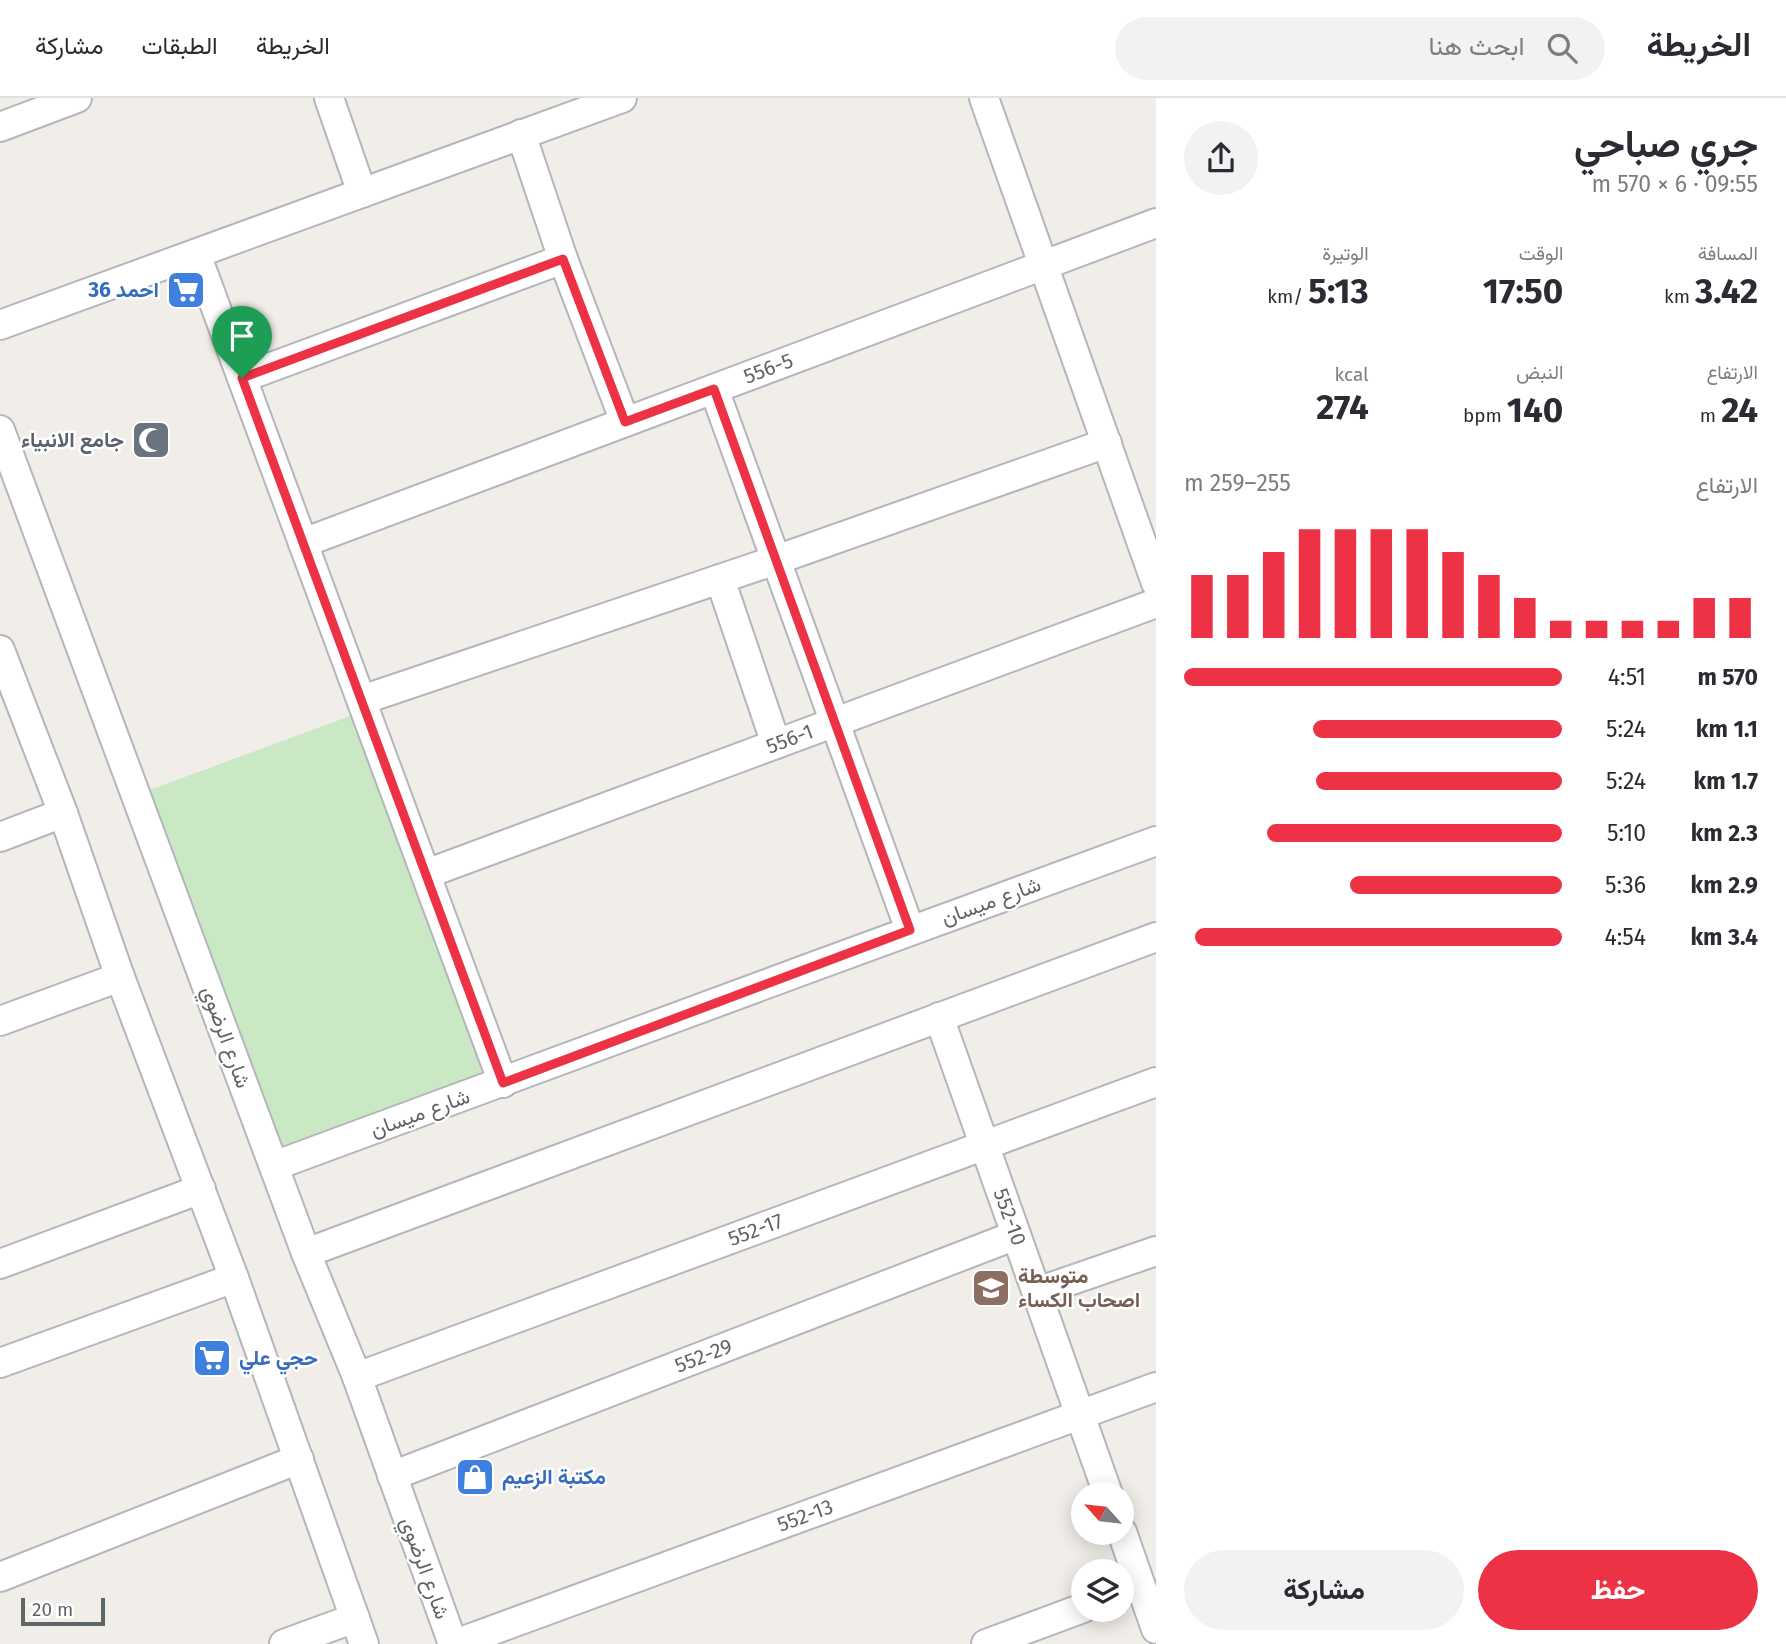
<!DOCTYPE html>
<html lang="ar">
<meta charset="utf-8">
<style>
body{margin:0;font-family:"Fira Sans",Vazirmatn,sans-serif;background:#f2f2f3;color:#2b2b33;direction:rtl;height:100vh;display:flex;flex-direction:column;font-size:26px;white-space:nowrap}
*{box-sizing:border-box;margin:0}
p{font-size:23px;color:#7c7c81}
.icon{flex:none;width:38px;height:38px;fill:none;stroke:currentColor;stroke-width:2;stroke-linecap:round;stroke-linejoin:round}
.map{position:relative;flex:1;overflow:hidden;direction:ltr}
.sheet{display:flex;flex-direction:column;background:#fff;width:630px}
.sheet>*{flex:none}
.needle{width:46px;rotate:297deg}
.buttons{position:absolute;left:1071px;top:1384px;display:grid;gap:14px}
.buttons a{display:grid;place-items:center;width:63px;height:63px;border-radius:50%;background:#fff;box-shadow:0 4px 18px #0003;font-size:35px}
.scale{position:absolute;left:21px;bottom:18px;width:84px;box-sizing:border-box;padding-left:7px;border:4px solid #5f6468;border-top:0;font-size:19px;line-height:24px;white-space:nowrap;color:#5f6468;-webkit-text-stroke:5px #fff;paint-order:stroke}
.pin{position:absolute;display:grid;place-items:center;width:60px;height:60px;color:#fff;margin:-72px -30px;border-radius:50% 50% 50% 0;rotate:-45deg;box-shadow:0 0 7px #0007}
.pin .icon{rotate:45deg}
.round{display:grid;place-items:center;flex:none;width:74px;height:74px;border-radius:37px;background:#f2f2f3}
.overview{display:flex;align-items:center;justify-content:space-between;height:119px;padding:0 28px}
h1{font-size:38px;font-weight:700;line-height:52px}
.metrics{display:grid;grid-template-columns:repeat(3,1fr);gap:10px;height:119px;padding:7px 28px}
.metrics div{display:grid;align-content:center}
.metrics b{font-size:35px;font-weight:700}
.metrics small{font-size:19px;font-weight:400}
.metrics p{font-size:19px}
.chart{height:196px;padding:14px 28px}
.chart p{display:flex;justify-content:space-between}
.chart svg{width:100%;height:126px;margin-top:7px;stroke:#ed3245;stroke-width:6}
.primary-button{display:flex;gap:14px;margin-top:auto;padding:14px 28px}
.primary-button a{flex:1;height:80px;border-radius:42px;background:#ed3245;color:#fff;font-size:28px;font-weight:700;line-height:80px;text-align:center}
.primary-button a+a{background:#f2f2f3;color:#2b2b33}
ul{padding:0 28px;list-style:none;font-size:23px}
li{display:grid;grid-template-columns:112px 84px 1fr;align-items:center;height:52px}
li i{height:18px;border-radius:9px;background:#ed3245}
header{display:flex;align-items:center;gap:42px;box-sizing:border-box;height:98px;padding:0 35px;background:#fff;border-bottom:2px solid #e1e1e2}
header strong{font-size:33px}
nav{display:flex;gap:38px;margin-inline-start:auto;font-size:24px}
.search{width:490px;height:63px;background:#f2f2f3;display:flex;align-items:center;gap:18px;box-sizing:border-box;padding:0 24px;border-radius:38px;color:#7c7c81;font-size:26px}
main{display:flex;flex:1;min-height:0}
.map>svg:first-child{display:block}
</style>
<header>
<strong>الخريطة</strong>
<div class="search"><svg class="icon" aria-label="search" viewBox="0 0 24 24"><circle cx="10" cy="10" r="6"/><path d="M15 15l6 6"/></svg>ابحث هنا</div>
<nav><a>الخريطة</a><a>الطبقات</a><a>مشاركة</a></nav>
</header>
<main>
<section class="sheet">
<div class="overview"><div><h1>جري صباحي</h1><p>09:55 · 6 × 570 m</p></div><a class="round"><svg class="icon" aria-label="share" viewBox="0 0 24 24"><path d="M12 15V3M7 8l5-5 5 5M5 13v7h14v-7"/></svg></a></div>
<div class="metrics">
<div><p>المسافة</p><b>3.42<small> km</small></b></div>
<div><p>الوقت</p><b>17:50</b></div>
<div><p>الوتيرة</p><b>5:13<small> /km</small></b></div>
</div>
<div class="metrics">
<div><p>الارتفاع</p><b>24<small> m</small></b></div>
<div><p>النبض</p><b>140<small> bpm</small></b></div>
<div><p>kcal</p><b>274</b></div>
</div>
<div class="chart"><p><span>الارتفاع</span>255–259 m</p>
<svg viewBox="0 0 160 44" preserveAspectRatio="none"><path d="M5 44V22M15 44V22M25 44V14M35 44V6M45 44V6M55 44V6M65 44V6M75 44V14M85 44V22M95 44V30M105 44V38M115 44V38M125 44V38M135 44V38M145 44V30M155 44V30"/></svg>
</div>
<ul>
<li><b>570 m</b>4:51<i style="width:100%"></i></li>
<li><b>1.1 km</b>5:24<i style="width:66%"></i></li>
<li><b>1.7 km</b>5:24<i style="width:65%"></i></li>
<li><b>2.3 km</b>5:10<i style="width:78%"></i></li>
<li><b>2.9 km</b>5:36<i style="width:56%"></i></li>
<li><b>3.4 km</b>4:54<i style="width:97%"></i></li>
</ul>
<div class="primary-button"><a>حفظ</a><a>مشاركة</a></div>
</section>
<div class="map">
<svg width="1156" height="1546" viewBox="0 0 1156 1546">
<rect width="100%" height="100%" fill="#f1ede8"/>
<path fill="#cbe8c4" d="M366 612 503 985 274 1068 136 697Z"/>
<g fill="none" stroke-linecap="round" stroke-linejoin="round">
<defs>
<g id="minor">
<path d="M329 0 362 95"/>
<path d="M984 0 1156 485"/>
<path d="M0 29 77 0"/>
<path d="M521 36 563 161 625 324"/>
<path d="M196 156 503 985"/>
<path d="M0 227 622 0"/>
<path d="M242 280 563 161"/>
<path d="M714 291 910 832"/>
<path d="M0 332 306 1155 357 1279 453 1546"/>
<path id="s1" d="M303 445 1156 125"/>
<path d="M720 481 776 646"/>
<path d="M0 552 63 715 120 879 234 1180 364 1546"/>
<path d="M362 602 776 462 1107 345"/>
<path d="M0 739 63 715"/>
<path id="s2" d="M426 776 1156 505"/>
<path id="s3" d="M939 919 1108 1396"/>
<path d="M0 923 120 879"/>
<path d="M274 1068C569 961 861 849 1156 743"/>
<path d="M306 1155 1156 839"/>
<path d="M0 1166 201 1091"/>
<path d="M1037 1194 1156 1153"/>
<path d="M0 1265 234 1180"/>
<path id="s4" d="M357 1279 1156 984"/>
<path id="s5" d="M392 1378 1016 1137"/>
<path d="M1122 1434 1156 1531"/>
<path d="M0 1479 299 1361"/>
<path d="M284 1546 355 1520"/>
<path id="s6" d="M455 1546 1156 1289"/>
<path d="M986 1546 1083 1510"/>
</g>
</defs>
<use href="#minor" stroke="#b3b6ba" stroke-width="32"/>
<use href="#minor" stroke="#fff" stroke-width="28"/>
</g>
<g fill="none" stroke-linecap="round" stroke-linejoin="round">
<defs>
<path id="route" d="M563 161 625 324 714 291 910 832 503 985 242 280Z"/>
</defs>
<use href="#route" stroke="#fff" stroke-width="14"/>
<use href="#route" stroke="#ed3245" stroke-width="9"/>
</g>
<defs>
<symbol id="supermarket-square" viewBox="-11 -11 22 22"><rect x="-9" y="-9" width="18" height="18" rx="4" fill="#3f7fe0" stroke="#fff"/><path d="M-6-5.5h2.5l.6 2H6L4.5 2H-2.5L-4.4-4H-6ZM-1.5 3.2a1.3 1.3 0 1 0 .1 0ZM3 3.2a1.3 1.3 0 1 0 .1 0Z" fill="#fff"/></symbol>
<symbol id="mosque-square" viewBox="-11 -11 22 22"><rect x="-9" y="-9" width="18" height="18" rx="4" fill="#6b7280" stroke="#fff"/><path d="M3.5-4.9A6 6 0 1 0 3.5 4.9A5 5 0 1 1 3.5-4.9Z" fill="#fff"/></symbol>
<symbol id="school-square" viewBox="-11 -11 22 22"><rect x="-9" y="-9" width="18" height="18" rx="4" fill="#8d6e63" stroke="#fff"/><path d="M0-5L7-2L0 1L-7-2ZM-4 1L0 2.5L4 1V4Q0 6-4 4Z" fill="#fff"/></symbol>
<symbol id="shop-square" viewBox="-11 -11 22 22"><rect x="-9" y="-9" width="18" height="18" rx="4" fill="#3f7fe0" stroke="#fff"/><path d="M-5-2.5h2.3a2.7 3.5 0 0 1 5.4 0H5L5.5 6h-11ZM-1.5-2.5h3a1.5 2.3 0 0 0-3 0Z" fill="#fff"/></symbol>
</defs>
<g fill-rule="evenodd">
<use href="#supermarket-square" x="164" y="170" width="44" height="44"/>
<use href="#mosque-square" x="129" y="320" width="44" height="44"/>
<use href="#school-square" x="969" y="1168" width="44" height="44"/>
<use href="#supermarket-square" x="190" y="1238" width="44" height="44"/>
<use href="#shop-square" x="453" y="1357" width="44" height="44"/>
</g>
<g text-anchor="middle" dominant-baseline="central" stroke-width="5" stroke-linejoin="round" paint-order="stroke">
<g font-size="21" font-weight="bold" fill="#366cbe" stroke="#fff" text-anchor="start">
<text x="159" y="192" text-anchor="end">احمد 36</text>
<text x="239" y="1260">حجي علي</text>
<text x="502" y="1379">مكتبة الزعيم</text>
</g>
<g font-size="21" fill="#5f6468" stroke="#fff">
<text stroke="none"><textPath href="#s1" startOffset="497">556-5</textPath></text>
<text stroke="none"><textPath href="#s2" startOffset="388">556-1</textPath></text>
<text transform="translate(991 803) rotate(-20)">شارع ميسان</text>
<text transform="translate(226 939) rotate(70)">شارع الرضوي</text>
<text transform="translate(420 1015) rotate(-20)">شارع ميسان</text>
<text stroke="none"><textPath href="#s3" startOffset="212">552-10</textPath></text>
<text stroke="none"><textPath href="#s4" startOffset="425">552-17</textPath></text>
<text stroke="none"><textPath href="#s5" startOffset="334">552-29</textPath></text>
<text stroke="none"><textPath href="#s6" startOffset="373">552-13</textPath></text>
<text transform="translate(425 1470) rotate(70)">شارع الرضوي</text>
</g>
<g font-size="21" font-weight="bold" fill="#5b616d" stroke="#fff" text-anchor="end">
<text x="124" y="342">جامع الانبياء</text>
</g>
<g font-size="21" font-weight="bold" fill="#785e54" stroke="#fff" text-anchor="start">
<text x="1018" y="1178">متوسطة<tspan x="1018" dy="24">اصحاب الكساء</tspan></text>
</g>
</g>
</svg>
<div class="buttons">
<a><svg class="needle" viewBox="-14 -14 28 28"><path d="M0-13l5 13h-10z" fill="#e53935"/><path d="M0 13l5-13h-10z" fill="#7c7c81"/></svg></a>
<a><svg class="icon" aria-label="layers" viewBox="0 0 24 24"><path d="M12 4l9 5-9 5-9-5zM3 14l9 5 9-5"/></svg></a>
</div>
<div class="scale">20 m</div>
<div class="pin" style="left:242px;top:280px;background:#1e9e55"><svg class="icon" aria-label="arrive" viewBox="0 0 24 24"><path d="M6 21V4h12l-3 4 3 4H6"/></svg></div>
</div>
</main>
